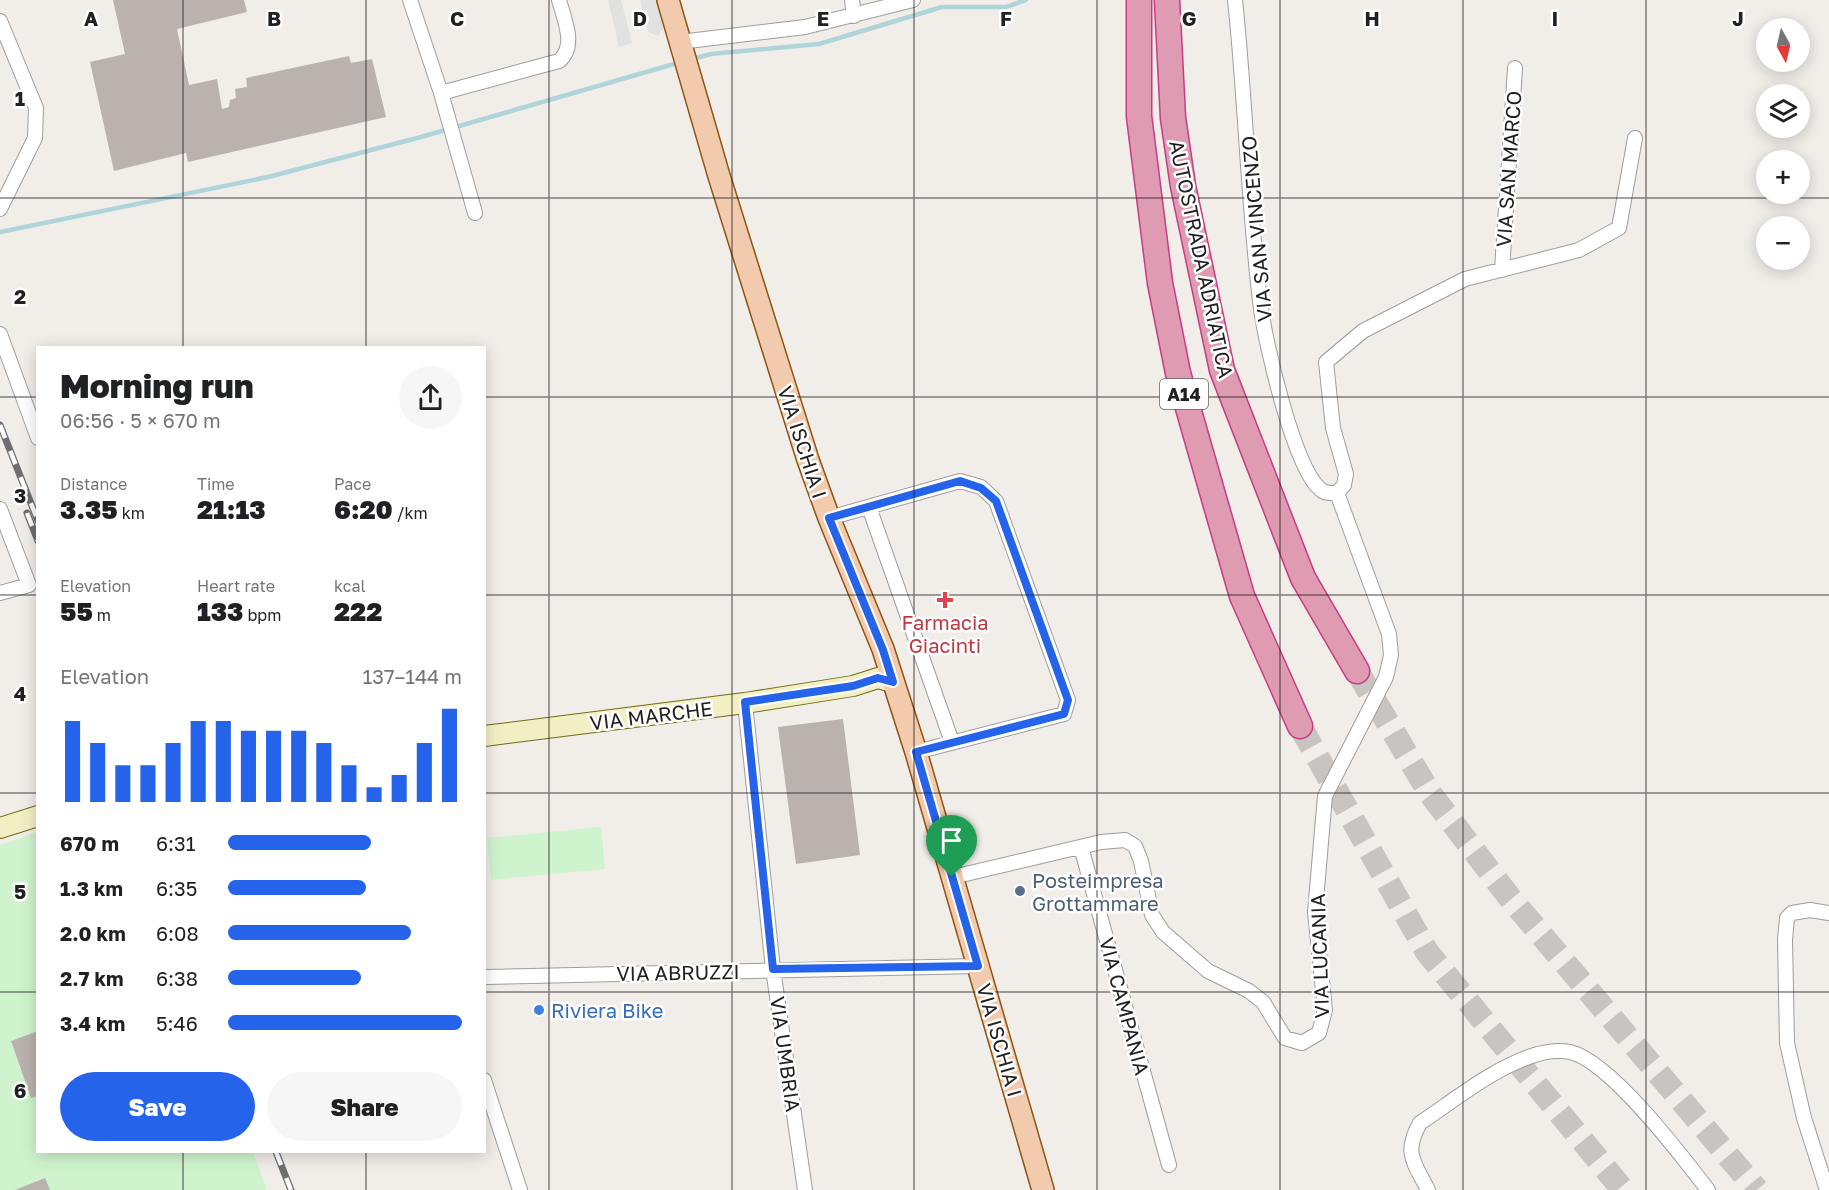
<!DOCTYPE html>
<meta charset="utf-8">
<style>
body{margin:0;font-family:"Golos Text",sans-serif;background:#f6f6f6;color:#202124;height:100vh;display:flex;flex-direction:column;font-size:22px;white-space:nowrap}
*{box-sizing:border-box;margin:0}
p{font-size:20px;color:#757577}
.icon{flex:none;width:33px;height:33px;fill:none;stroke:currentColor;stroke-width:2;stroke-linecap:round;stroke-linejoin:round}
.map{position:relative;flex:1;overflow:hidden}
.side{position:absolute;left:36px;top:346px;width:450px;height:807px;display:flex;flex-direction:column;background:#fff;border-radius:0px;box-shadow:0 3px 15px #0003}
.side>*{flex:none}
.needle{width:39px;rotate:172deg}
.fabs{position:absolute;left:1756px;top:18px;display:grid;gap:12px}
.fabs a{display:grid;place-items:center;width:54px;height:54px;border-radius:50%;background:#fff;box-shadow:0 3px 15px #0003;font-size:30px}
.pin{position:absolute;display:grid;place-items:center;width:51px;height:51px;color:#fff;margin:-62px -26px;border-radius:50% 50% 50% 0;rotate:-45deg;box-shadow:0 0 6px #0007}
.pin .icon{rotate:45deg}
.round{display:grid;place-items:center;flex:none;width:63px;height:63px;border-radius:32px;background:#f6f6f6}
.summary{display:flex;align-items:center;justify-content:space-between;height:102px;padding:0 24px}
h1{font-size:33px;font-weight:800;line-height:45px}
.stats{display:grid;grid-template-columns:repeat(3,1fr);gap:9px;height:102px;padding:6px 24px}
.stats div{display:grid;align-content:center}
.stats b{font-size:26px;font-weight:800}
.stats small{font-size:16px;font-weight:400}
.stats p{font-size:16px}
.chart{height:168px;padding:12px 24px}
.chart p{display:flex;justify-content:space-between}
.chart svg{width:100%;height:108px;margin-top:6px;stroke:#2563eb;stroke-width:6}
.action{display:flex;gap:12px;margin-top:auto;padding:12px 24px}
.action a{flex:1;height:69px;border-radius:36px;background:#2563eb;color:#fff;font-size:24px;font-weight:800;line-height:69px;text-align:center}
.action a+a{background:#f6f6f6;color:#202124}
ul{padding:0 24px;list-style:none;font-size:20px}
li{display:grid;grid-template-columns:96px 72px 1fr;align-items:center;height:45px}
li i{height:15px;border-radius:8px;background:#2563eb}
.map>svg:first-child{display:block}
</style>
<div class="map">
<svg width="1829" height="1190" viewBox="0 0 1829 1190">
<rect width="100%" height="100%" fill="#f1ede9"/>
<path fill="#cff4cd" d="M601 827 605 869 491 880 487 838Z
M37 832 38 1152H253L267 1190H0V845Z"/>
<path fill="#e1e1e1" d="M608 0H621L632 43 619 47Z
M640 0H657L664 27 658 36 648 32Z"/>
<g fill="none" stroke-linecap="round" stroke-linejoin="round">
<path stroke="#afd5d9" stroke-width="4.5" d="M692 59 711 54 819 44 942 7H1006L1026 0
M0 232 268 177 421 137 681 62"/>
</g>
<path fill="#bab2af" d="M113 0H244L247 12 177 29 189 85 217 79 222 109 229 107 230 100 236 98 235 89 247 87 246 78 349 56 351 63 372 59 386 117 188 162 186 153 114 171 90 62 125 54Z
M843 719 860 855 796 864 778 727Z
M38 1031V1096L31 1098 11 1041Z
M45 1178 50 1190H15Z"/>
<g fill="none" stroke-linecap="round" stroke-linejoin="round">
<path stroke="#c7c4c1" stroke-width="24" stroke-dasharray="24 12" stroke-linecap="butt" d="M1357 671 1429 792 1510 898 1757 1190
M1300 726 1427 952 1623 1190"/>
<defs>
<path id="street" d="M410 0 441 93 559 61C577 46 564 19 559 0
M852 0 854 16
M1235 0C1246 103 1248 207 1261 309 1266 345 1294 467 1320 489 1325 494 1331 493 1337 493L1344 485 1346 474 1333 428 1326 362 1363 331 1465 279 1579 250 1619 228 1635 138
M0 21 36 108 35 138 0 209
M680 42 805 27 913 0
M441 93 475 213
M1502 270 1515 68
M0 334 38 438
M869 507 952 742
M0 509 29 585 0 593
M829 518 960 481 981 487 996 501 1068 700 1064 714 916 752
M745 703 773 969 805 1190
M1081 847 1169 1165
M953 877 1101 842 1125 840 1135 846 1141 861 1152 915 1163 932 1208 971 1249 991 1263 1002 1285 1038 1302 1043 1319 1033 1325 1010 1315 912 1325 796 1386 677 1391 655 1389 634 1337 493
M485 977 978 966
M484 1080 520 1190
M1428 1190C1414 1162 1403 1153 1420 1123 1456 1099 1496 1066 1538 1054 1547 1051 1561 1050 1570 1052 1610 1061 1682 1156 1708 1190
M1827 1190 1804 1118 1787 1043 1785 940 1787 918 1792 913 1810 910 1829 913"/>
<path id="secondary" d="M484 736 745 703 853 686 878 678 893 682
M0 828 38 816"/>
<path id="primary" d="M668 0 719 176 808 460 829 518 883 649 916 752 1043 1190"/>
<path id="highway" d="M1139 0V116L1160 283 1178 373 1242 596 1300 726
M1167 0 1173 118 1183 186 1222 370 1303 578 1357 671"/>
</defs>
<use href="#street" stroke="#9e9e9e" stroke-width="16"/>
<use href="#secondary" stroke="#6f6c12" stroke-width="22"/>
<use href="#primary" stroke="#8d5312" stroke-width="24"/>
<use href="#highway" stroke="#c83d80" stroke-width="27"/>
<use href="#street" stroke="#fff" stroke-width="14"/>
<use href="#secondary" stroke="#f3efc5" stroke-width="20"/>
<use href="#primary" stroke="#f2caad" stroke-width="21"/>
<use href="#highway" stroke="#de9bb1" stroke-width="24"/>
<defs>
<path id="rail" d="M0 425 38 521
M27 513 38 541
M276 1152 291 1190"/>
</defs>
<use href="#rail" stroke="#6f6f6f" stroke-width="7"/>
<use href="#rail" stroke="#fff" stroke-width="4.5" stroke-dasharray="14" stroke-linecap="butt"/>
</g>
<g fill="none" stroke-linecap="round" stroke-linejoin="round">
<defs>
<path id="route" d="M960 481 981 488 996 501 1068 700 1064 714 916 752 978 966 773 969 745 702 853 686 878 678 893 682 883 650 829 518Z"/>
</defs>
<use href="#route" stroke="#fff" stroke-width="12"/>
<use href="#route" stroke="#2563eb" stroke-width="8"/>
</g>
<path fill="none" stroke="#212121" stroke-width="1.5" stroke-opacity="0.55" d="M183 0V348M366 0V348M549 0V1190M732 0V1190M914 0V1190M1097 0V1190M1280 0V1190M1463 0V1190M1646 0V1190M0 198H1829M0 397H38M484 397H1829M0 595H38M484 595H1829M0 793H38M484 793H1829M0 992H38M484 992H1829M183 1152V1190M366 1152V1190"/>
<path fill="#e0444e" stroke="#fff" stroke-width="2" d="M942 591h6v6h6v6h-6v6h-6v-6h-6v-6h6z"/>
<circle fill="#5c6f8a" stroke="#fff" stroke-width="2" cx="1020" cy="891" r="6"/>
<circle fill="#3f7fe0" stroke="#fff" stroke-width="2" cx="539" cy="1010" r="6"/>
<g text-anchor="middle" dominant-baseline="central" stroke-width="5" stroke-linejoin="round" paint-order="stroke">
<rect fill="#fff" stroke="#646464" stroke-width="1.5" x="1160" y="379" width="48" height="30" rx="4.5"/>
<g font-size="18" font-weight="bold" fill="#212121">
<text x="1184" y="394">A14</text>
</g>
<g font-size="20" fill="#212121" stroke="#fff">
<text transform="translate(1508 169) rotate(-86)">VIA SAN MARCO</text>
<text transform="translate(1256 229) rotate(-95)">VIA SAN VINCENZO</text>
<text transform="translate(1202 259) rotate(78)">AUTOSTRADA ADRIATICA</text>
<text transform="translate(803 442) rotate(72)">VIA ISCHIA I</text>
<text transform="translate(651 715) rotate(-7)">VIA MARCHE</text>
<text transform="translate(1319 956) rotate(-92)">VIA LUCANIA</text>
<text transform="translate(678 972) rotate(-1)">VIA ABRUZZI</text>
<text transform="translate(1125 1006) rotate(75)">VIA CAMPANIA</text>
<text transform="translate(1000 1040) rotate(74)">VIA ISCHIA I</text>
<text transform="translate(786 1054) rotate(82)">VIA UMBRIA</text>
</g>
<g font-size="20" fill="#be3a42" stroke="#fff">
<text x="945" y="622">Farmacia<tspan x="945" dy="23">Giacinti</tspan></text>
</g>
<g font-size="20" fill="#4e5e75" stroke="#fff" text-anchor="start">
<text x="1032" y="880">Posteimpresa<tspan x="1032" dy="23">Grottammare</tspan></text>
</g>
<g font-size="20" fill="#366cbe" stroke="#fff" text-anchor="start">
<text x="551" y="1010">Riviera Bike</text>
</g>
</g>
<g font-size="20" text-anchor="middle" font-weight="bold" fill="#212121" stroke="#fff" stroke-width="5" stroke-linejoin="round" paint-order="stroke">
<text x="91" y="26">A</text>
<text x="274" y="26">B</text>
<text x="457" y="26">C</text>
<text x="640" y="26">D</text>
<text x="823" y="26">E</text>
<text x="1006" y="26">F</text>
<text x="1189" y="26">G</text>
<text x="1372" y="26">H</text>
<text x="1555" y="26">I</text>
<text x="1738" y="26">J</text>
<text x="20" y="106">1</text>
<text x="20" y="304">2</text>
<text x="20" y="503">3</text>
<text x="20" y="701">4</text>
<text x="20" y="899">5</text>
<text x="20" y="1098">6</text>
</g>
</svg>
<div class="fabs">
<a><svg class="needle" viewBox="-14 -14 28 28"><path d="M0-13l5 13h-10z" fill="#e53935"/><path d="M0 13l5-13h-10z" fill="#757577"/></svg></a>
<a><svg class="icon" aria-label="layers" viewBox="0 0 24 24"><path d="M12 4l9 5-9 5-9-5zM3 14l9 5 9-5"/></svg></a>
<a>+</a>
<a>−</a>
</div>
<div class="pin" style="left:952px;top:877px;background:#1e9e55"><svg class="icon" aria-label="arrive" viewBox="0 0 24 24"><path d="M6 21V4h12l-3 4 3 4H6"/></svg></div>
<section class="side">
<div class="summary"><div><h1>Morning run</h1><p>06:56 · 5 × 670 m</p></div><a class="round"><svg class="icon" aria-label="share" viewBox="0 0 24 24"><path d="M12 15V3M7 8l5-5 5 5M5 13v7h14v-7"/></svg></a></div>
<div class="stats">
<div><p>Distance</p><b>3.35<small> km</small></b></div>
<div><p>Time</p><b>21:13</b></div>
<div><p>Pace</p><b>6:20<small> /km</small></b></div>
</div>
<div class="stats">
<div><p>Elevation</p><b>55<small> m</small></b></div>
<div><p>Heart rate</p><b>133<small> bpm</small></b></div>
<div><p>kcal</p><b>222</b></div>
</div>
<div class="chart"><p><span>Elevation</span>137–144 m</p>
<svg viewBox="0 0 160 44" preserveAspectRatio="none"><path d="M5 44V11M15 44V20M25 44V29M35 44V29M45 44V20M55 44V11M65 44V11M75 44V15M85 44V15M95 44V15M105 44V20M115 44V29M125 44V38M135 44V33M145 44V20M155 44V6"/></svg>
</div>
<ul>
<li><b>670 m</b>6:31<i style="width:61%"></i></li>
<li><b>1.3 km</b>6:35<i style="width:59%"></i></li>
<li><b>2.0 km</b>6:08<i style="width:78%"></i></li>
<li><b>2.7 km</b>6:38<i style="width:57%"></i></li>
<li><b>3.4 km</b>5:46<i style="width:100%"></i></li>
</ul>
<div class="action"><a>Save</a><a>Share</a></div>
</section>
</div>
